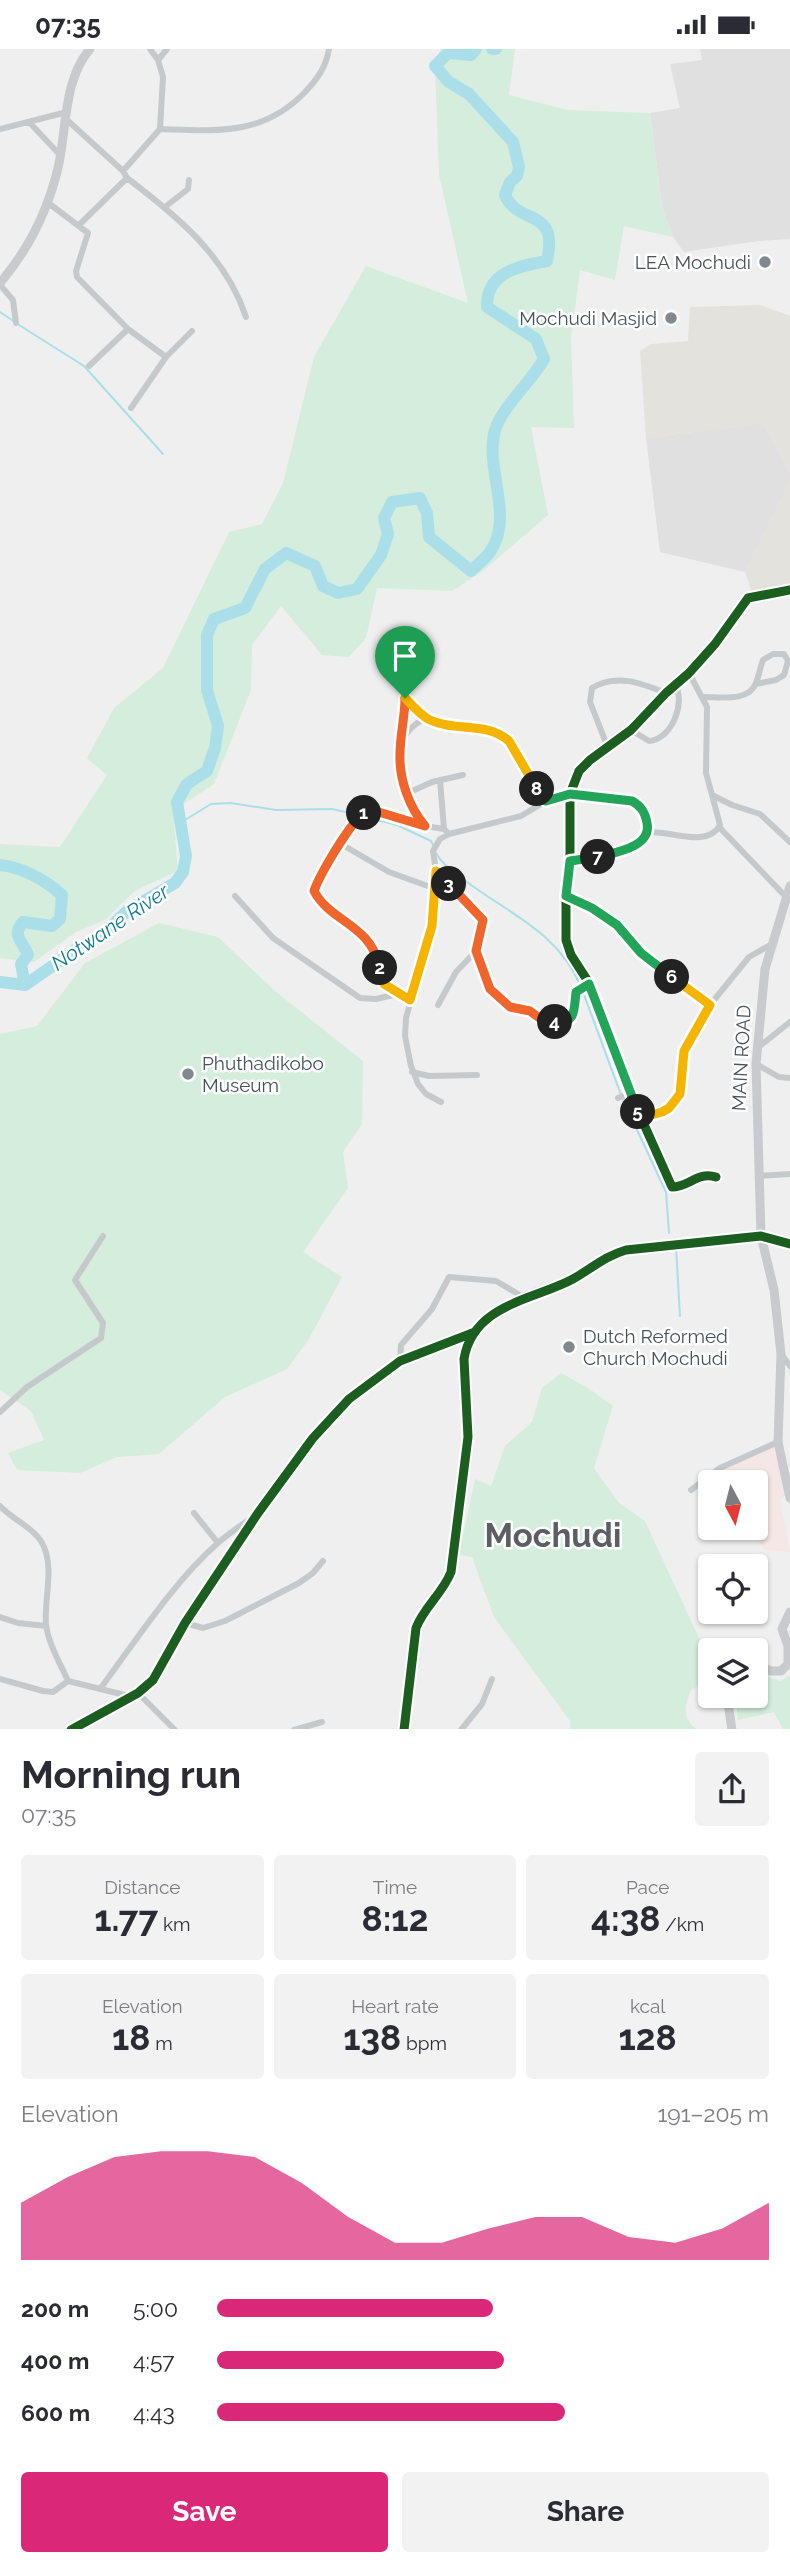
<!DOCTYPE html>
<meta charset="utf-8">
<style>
body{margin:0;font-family:Raleway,sans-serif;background:#f2f2f3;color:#2b2b33;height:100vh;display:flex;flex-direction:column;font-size:26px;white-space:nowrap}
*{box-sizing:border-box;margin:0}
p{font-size:23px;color:#7c7c81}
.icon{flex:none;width:38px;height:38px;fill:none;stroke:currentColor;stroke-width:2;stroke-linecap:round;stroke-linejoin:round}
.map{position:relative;height:1680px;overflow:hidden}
.drawer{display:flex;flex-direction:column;background:#fff;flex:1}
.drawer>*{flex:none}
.needle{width:46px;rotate:173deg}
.controls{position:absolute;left:698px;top:1421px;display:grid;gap:14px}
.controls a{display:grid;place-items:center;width:70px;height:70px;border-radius:7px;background:#fff;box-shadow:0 2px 5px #0004;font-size:35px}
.pin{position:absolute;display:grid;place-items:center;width:60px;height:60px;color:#fff;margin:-72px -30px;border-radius:50% 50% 50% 0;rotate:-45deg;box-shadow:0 0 7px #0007}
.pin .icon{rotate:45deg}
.km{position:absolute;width:35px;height:35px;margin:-18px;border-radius:50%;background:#222;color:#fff;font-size:19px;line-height:35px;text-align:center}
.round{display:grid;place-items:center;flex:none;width:74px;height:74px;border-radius:7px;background:#f2f2f3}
.head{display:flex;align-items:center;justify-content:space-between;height:119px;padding:0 21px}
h1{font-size:38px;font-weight:700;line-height:52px}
.metrics{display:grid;grid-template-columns:repeat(3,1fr);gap:10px;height:119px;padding:7px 21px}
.metrics div{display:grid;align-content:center;border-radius:7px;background:#f2f2f3;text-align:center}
.metrics b{font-size:35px;font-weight:700}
.metrics small{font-size:19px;font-weight:400}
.metrics p{font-size:19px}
.chart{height:196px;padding:14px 21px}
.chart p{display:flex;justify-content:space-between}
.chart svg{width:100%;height:126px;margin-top:7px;fill:#db2777;opacity:.7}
.cta{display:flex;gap:14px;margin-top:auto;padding:14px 21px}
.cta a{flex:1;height:80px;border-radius:7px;background:#db2777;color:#fff;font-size:28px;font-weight:700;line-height:80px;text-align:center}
.cta a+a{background:#f2f2f3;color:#2b2b33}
ul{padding:0 21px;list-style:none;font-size:23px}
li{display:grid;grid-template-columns:112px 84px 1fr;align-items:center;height:52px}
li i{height:18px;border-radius:9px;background:#db2777}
.status{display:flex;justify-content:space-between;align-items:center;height:49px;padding:0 35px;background:#fff;direction:ltr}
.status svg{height:19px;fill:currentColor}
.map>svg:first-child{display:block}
</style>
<div class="status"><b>07:35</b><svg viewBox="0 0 49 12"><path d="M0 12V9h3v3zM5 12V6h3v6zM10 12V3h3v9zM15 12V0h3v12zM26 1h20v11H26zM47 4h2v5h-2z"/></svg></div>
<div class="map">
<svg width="790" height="1681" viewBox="0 0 790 1681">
<rect width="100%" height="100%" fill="#efefef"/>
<path fill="#e4e2dc" d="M760 256 790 267V424L763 374 646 389 640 302 651 295 688 292 690 258Z
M790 433V539L752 543 745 523Z"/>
<path fill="#e1e0e0" d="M700 0H790V190L759 192 684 203 673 188 662 158 650 64 680 59 670 15 702 11Z
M763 374 790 424V433L745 523 660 503 646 389Z"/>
<path fill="#f4e7e6" d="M772 1395 784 1432 786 1447 780 1450 790 1503 766 1501 746 1479H756V1433H710V1441L703 1432 708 1427Z"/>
<path fill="#d4eddd" d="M441 0H515L509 46 567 61 650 64 662 158 673 188 624 177 615 231 580 221 571 289 574 379 531 378 548 466 484 521 452 542 377 539 366 589 349 608 322 606 281 557 252 596 251 641 214 735 173 762 178 822 136 841 105 871 76 883 34 913 0 909V795L60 798 107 726 87 709 114 659 163 619 229 483 262 475 283 434 314 308 366 217 468 254 439 126 435 17Z
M159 874 218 888 275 942 363 1012 362 1075 343 1103 348 1139 303 1203 342 1228 309 1290 287 1320 225 1348 159 1405 117 1408 80 1424 17 1421 8 1404 44 1391 31 1362 0 1341V985L37 977 85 914Z
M561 1324 588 1339 613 1357 594 1419 619 1454 645 1472 710 1613C708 1624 703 1637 692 1640 684 1655 682 1671 697 1680H570V1672L494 1568 472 1508 459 1506 475 1430 491 1437 505 1397 532 1373 542 1339Z
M756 1624 781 1632 790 1626V1680H783L774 1663 738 1671 735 1647H756Z"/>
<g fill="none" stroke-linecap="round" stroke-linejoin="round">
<path stroke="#aadfe9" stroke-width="2" d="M0 263 15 273
M19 276 84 317 163 405
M365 768 397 776 431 792 433 796
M180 774 211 755 231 754 276 761 332 760 359 766
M436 804C443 817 456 824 467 833 511 866 559 884 581 938
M583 943 621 1046
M623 1051 666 1143 669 1184
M676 1198 680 1267"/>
<path stroke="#aadfe9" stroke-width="12" d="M492 0H496
M0 816C23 819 45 831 62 846L60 870 52 877 23 873C11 887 23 892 28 906L21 915 25 936 77 900 103 885 127 862 175 834 183 823 186 807 177 753 187 735 207 722 215 699 218 677 207 641V586L214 570 245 559 265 520 286 504 315 517 323 537 338 544 357 540 381 506 388 485 384 469 392 453 420 449 427 464 429 488 471 522C477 516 485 510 490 503 515 467 484 420 495 381 502 358 531 333 544 310L536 290 487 258C486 223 519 217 547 212 559 157 519 178 505 146L510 133 517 127 519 118 513 93 469 45 449 33 435 17 448 4 471 6 476 0
M0 933 25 936"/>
<path stroke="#c6c9cb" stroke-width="6" d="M150 0 158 11 167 0
M66 70 123 122 127 129C177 167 226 207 246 268
M29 73 61 107
M0 80 67 63
M160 80C217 82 264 87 306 42 318 29 326 18 329 0
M123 122 160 80 163 28 158 11
M47 153 88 184 76 222 77 228 128 280 166 308 192 282
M165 158 188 140 189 131
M79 176 127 129
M0 236 13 251 16 274
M89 317 128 280
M131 359 166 308
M400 601 405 649 400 705 402 720 412 757 424 776
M689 624 707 658 706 724 712 746 732 756 760 765 790 793
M704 648C721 648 749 653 756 634 759 626 760 619 763 611L773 605H784L788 612 784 626 776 631 756 635
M405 649C412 656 420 667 430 671 451 681 479 672 499 685 519 696 530 734 546 752
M631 681 649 692C672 690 686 654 675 635
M403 689C410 680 416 672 428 670
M608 699 590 653 592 639C616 624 641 634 666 644
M440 731 444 780
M408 744 432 733 463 726
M720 779 787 849
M648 783C670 781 707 800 720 776L712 746
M341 795 389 823 436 840
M570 812C593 809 637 804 648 783L644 762 632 752 570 745 546 752 521 767 449 785 440 790 433 802 436 822 468 852 483 871 476 902 490 940 499 950 517 961 535 964 542 971 563 974 571 971 574 966 576 943 589 935
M436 822 431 877 406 969 405 987 411 1017 418 1035 426 1045 441 1053
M235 847 273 889 360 949 376 950 398 945
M566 847 592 859 617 876 654 916 710 956
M410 951 385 935 376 902 371 894 317 846 315 839C325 819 351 767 372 761L425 777 444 780 449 785
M438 956 456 923 476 902
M756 1000 790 973
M756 1015 779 1028 790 1029
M412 1023 429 1027 477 1026
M618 1049 630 1044
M641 1069 662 1063 675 1052 680 1045 684 1002 710 956 749 908 772 895
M758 1127 790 1125
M716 1128C698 1122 689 1138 672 1138L630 1044 591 937 571 906 566 891V847L570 812V745L579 722 590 711 631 681 666 644 689 624 715 595 748 549 790 541
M761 1187 790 1195
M781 1305 790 1317
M400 1312 401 1296 432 1260 449 1228 496 1232 523 1248
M0 1363 27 1338 101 1289 103 1274 75 1231 103 1187
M691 1441 720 1419 778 1393
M0 1457C13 1471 37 1480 44 1498 54 1521 44 1550 46 1575 48 1594 60 1614 68 1632L129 1647
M194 1464 218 1494
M0 1568 18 1574 46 1577
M185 1574 203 1579 225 1572 299 1534 313 1524 323 1512
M0 1630 43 1642 53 1643 68 1632
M100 1640C135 1593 174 1532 219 1493 229 1484 242 1476 253 1468
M138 1644 175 1681
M294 1681 322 1673
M461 1681 482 1655 492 1630"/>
<path stroke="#c8cacd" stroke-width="9" d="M0 234C28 201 48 161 58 119 67 80 63 31 90 0
M790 837 765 920 756 1015 761 1187 774 1241 781 1305 778 1393 790 1449
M756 1616 771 1622H781L788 1615V1597L782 1580 790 1563
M727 1647 732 1681
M71 1681 138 1644 153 1631 185 1574 258 1464 313 1389 349 1350 400 1312 475 1283
M404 1681 416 1579C424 1558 443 1544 451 1523L468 1388 464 1310 466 1300 475 1283 491 1267 523 1248 574 1229 608 1207 626 1201 761 1187"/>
<defs>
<path id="cycleway" d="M716 1128C698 1122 689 1138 672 1138L630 1044 591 937 571 906 566 891V847L570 812V745L579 722 590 711 631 681 666 644 689 624 715 595 748 549 790 541
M71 1681 138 1644 153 1631 185 1574 258 1464 313 1389 349 1350 400 1312 475 1283
M404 1681 416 1579C424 1558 443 1544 451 1523L468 1388 464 1310C473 1255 534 1251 573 1230 591 1220 605 1207 626 1201L761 1187 790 1195"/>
</defs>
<use href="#cycleway" stroke="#fff" stroke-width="13"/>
<use href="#cycleway" stroke="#1b5e20" stroke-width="9"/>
</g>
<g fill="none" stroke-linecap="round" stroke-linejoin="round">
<defs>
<path id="split-1" d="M364 764 372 761 425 777C409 758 399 730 400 705 400 686 405 668 405 649"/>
<path id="split-2" d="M364 764C350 774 320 825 314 842 331 874 370 874 380 919"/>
<path id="split-3" d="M380 919 384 935 410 951 432 877 436 822 449 835"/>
<path id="split-4" d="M449 835 483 871 476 902 490 940 510 958 530 962 542 971 555 973"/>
<path id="split-5" d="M555 973C576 976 574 960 576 943L589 935 638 1063"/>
<path id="split-6" d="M638 1063 640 1069 662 1063 669 1059 680 1045 684 1002 710 956 672 928"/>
<path id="split-7" d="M598 808 570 812 566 847 592 859 617 876 641 904 672 928"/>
<path id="split-8" d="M537 740 546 752 570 745 632 752C641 757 645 763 647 774 652 798 616 803 598 808"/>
<path id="split-9" d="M405 649C412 656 421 667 430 671 456 683 486 672 509 692L537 740"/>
</defs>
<use href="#split-1" stroke="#fff" stroke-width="14"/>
<use href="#split-2" stroke="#fff" stroke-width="14"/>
<use href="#split-3" stroke="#fff" stroke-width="14"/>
<use href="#split-4" stroke="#fff" stroke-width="14"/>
<use href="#split-5" stroke="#fff" stroke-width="14"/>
<use href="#split-6" stroke="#fff" stroke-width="14"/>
<use href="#split-7" stroke="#fff" stroke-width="14"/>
<use href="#split-8" stroke="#fff" stroke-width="14"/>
<use href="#split-9" stroke="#fff" stroke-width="14"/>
<use href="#split-1" stroke="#f0652b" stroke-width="9"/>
<use href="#split-2" stroke="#f0652b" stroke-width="9"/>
<use href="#split-3" stroke="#f5b400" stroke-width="9"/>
<use href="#split-4" stroke="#f0652b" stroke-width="9"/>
<use href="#split-5" stroke="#22a559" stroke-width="9"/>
<use href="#split-6" stroke="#f5b400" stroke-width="9"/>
<use href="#split-7" stroke="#22a559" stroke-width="9"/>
<use href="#split-8" stroke="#22a559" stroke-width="9"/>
<use href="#split-9" stroke="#f5b400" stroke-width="9"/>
</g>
<g fill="#82898e" stroke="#fff" stroke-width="2.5">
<circle cx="765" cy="213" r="7"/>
<circle cx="671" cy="269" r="7"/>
<circle cx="188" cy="1025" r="7"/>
<circle cx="569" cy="1298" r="7"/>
</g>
<g text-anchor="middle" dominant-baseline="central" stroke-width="5" stroke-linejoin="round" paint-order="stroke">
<g font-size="19" fill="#47525a" stroke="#fff" text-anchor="end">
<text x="751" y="213">LEA Mochudi</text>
<text x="657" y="269">Mochudi Masjid</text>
<text x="202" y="1014" text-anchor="start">Phuthadikobo<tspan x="202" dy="22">Museum</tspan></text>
<text x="583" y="1287" text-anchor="start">Dutch Reformed<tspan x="583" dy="22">Church Mochudi</tspan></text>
</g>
<g font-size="19" fill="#47525a" stroke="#fff">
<text transform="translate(741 1009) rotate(-87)">MAIN ROAD</text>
</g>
<g font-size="21" font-style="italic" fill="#137d93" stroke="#fff">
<text transform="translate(110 878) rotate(-34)">Notwane River</text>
</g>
<g font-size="33" font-weight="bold" fill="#5b5e62" stroke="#fff">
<text x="553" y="1486">Mochudi</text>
</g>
</g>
</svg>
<div class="controls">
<a><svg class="needle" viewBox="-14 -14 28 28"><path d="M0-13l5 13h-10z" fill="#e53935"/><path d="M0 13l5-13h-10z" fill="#7c7c81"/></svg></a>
<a><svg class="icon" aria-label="locate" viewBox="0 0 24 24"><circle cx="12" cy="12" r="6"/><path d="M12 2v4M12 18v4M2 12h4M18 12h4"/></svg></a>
<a><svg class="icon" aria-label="layers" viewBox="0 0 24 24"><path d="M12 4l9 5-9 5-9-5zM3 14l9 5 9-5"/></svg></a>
</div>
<div class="pin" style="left:405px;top:649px;background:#1e9e55"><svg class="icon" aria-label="arrive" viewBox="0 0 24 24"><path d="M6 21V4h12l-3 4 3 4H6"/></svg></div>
<b class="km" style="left:364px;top:764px">1</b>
<b class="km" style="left:380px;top:919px">2</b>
<b class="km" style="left:449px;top:835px">3</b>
<b class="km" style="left:555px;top:973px">4</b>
<b class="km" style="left:638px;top:1063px">5</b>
<b class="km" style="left:672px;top:928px">6</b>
<b class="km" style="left:598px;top:808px">7</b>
<b class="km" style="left:537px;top:740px">8</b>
</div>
<section class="drawer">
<div class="head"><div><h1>Morning run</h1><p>07:35</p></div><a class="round"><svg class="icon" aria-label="share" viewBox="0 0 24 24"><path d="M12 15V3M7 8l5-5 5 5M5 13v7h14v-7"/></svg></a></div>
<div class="metrics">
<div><p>Distance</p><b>1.77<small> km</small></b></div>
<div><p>Time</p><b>8:12</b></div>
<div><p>Pace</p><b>4:38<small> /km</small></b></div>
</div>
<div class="metrics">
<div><p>Elevation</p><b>18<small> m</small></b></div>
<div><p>Heart rate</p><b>138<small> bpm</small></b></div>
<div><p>kcal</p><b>128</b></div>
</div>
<div class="chart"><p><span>Elevation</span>191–205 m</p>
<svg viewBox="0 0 160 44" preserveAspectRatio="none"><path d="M0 44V24L10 15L20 8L30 6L40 6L50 8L60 17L70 29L80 38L90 38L100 33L110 29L120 29L130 36L140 38L150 33L160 24V44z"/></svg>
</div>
<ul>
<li><b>200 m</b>5:00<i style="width:50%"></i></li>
<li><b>400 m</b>4:57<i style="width:52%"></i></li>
<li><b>600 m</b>4:43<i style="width:63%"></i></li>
</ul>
<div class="cta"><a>Save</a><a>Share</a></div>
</section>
